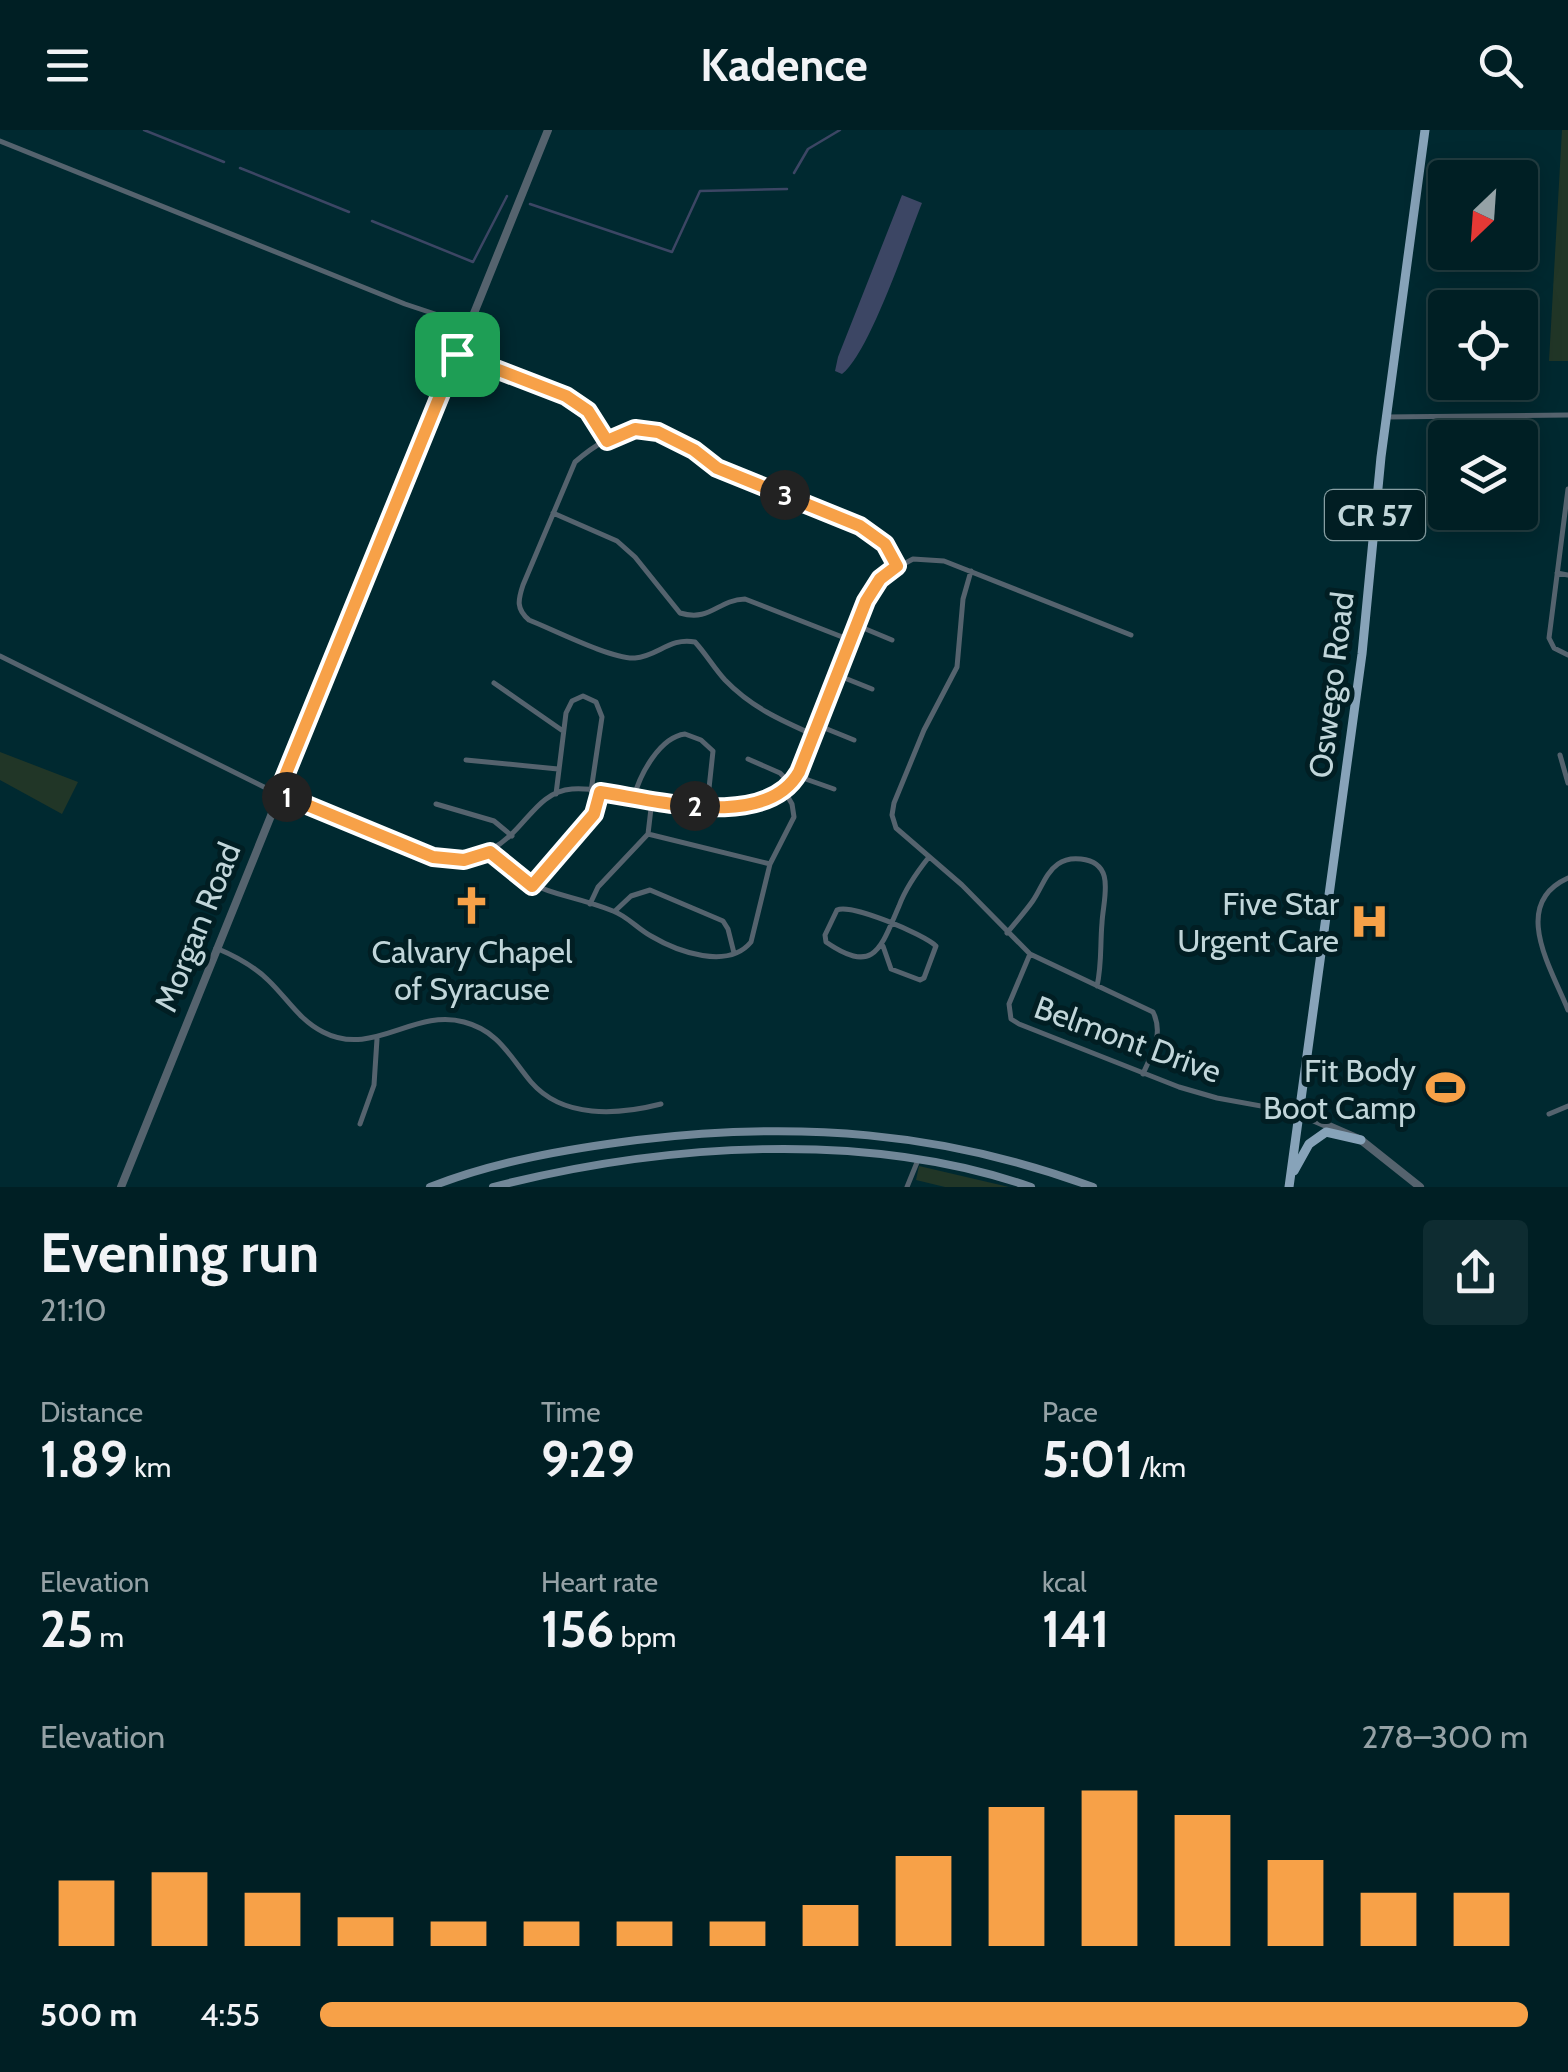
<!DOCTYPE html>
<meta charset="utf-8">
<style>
body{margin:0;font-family:Cabin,sans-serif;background:#0e2c31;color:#f1f3f6;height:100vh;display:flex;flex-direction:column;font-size:38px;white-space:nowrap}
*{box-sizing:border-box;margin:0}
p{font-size:32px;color:#95a2a6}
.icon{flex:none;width:55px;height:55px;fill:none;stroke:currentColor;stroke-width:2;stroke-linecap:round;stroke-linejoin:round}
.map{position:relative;height:1057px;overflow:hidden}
.details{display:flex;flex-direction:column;background:#001f24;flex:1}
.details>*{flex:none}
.needle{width:65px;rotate:205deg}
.controls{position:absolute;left:1428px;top:30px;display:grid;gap:20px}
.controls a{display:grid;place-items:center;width:110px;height:110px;border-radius:10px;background:#001f24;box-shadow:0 5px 25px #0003,0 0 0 2px #223d41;font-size:50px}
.pin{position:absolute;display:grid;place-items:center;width:85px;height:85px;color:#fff;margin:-42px;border-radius:20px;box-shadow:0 5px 15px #0006}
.km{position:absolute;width:50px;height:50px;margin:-25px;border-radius:50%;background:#222;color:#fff;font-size:28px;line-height:50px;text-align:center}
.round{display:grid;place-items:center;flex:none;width:105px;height:105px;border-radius:10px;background:#0e2c31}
.overview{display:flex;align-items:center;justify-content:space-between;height:170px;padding:0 40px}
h1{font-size:55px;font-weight:700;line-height:75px}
.figures{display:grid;grid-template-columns:repeat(3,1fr);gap:15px;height:170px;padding:10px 40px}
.figures div{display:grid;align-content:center}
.figures b{font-size:50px;font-weight:700}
.figures small{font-size:28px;font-weight:400}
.figures p{font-size:28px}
.chart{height:280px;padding:20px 40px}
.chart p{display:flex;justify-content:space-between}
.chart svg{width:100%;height:180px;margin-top:10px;stroke:#f7a148;stroke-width:6}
ul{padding:0 40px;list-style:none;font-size:32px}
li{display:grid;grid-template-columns:160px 120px 1fr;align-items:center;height:75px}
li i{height:25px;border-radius:12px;background:#f7a148}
header{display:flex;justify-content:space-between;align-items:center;height:130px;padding:0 40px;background:#001f24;font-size:45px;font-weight:700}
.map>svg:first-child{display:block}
</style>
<header><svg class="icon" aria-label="menu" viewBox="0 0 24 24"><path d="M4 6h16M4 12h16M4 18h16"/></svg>Kadence<svg class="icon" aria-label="search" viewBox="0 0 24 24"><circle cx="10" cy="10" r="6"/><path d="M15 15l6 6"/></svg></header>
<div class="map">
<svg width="1568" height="1057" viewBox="0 0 1568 1057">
<rect width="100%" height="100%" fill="#002930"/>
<path fill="#213627" d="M1562 0H1568V231H1549Z
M0 622 78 652 62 684 0 650Z
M919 1036 1009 1057H945L916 1050Z"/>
<path fill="#3c4664" d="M902 65 922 73C907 110 869 224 842 244L835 241 838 227Z"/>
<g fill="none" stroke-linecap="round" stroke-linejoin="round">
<path stroke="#3c4664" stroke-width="2.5" d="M144 0 224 32
M240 38 349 82
M794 43 808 19 840 0
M530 74 672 122 700 61 787 59
M372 91 473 132 507 66"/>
<path stroke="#55636e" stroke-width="5" d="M0 11 405 174 468 195
M459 224 566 266 588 281 607 311
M1386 287 1568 285
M1568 359 1549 508 1554 518 1568 525
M553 383 617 411 635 427 680 483C711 492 717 470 745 469L850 510
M971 441 963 469 957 537 924 600 894 673 892 685 896 698 962 755 1030 824 1153 882C1164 904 1152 923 1143 944
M1557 443 1568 445
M856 495 892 510
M0 526 270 660 433 727C523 739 520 663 572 659 634 655 758 713 799 642L873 458 887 443 913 429 944 431 1131 505
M837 545 872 559
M494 553 563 601
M817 595 854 610
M814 605C780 590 751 577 725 550 714 538 706 524 695 512 670 507 658 526 635 528 613 530 552 499 529 490 516 479 518 470 523 455L575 332C591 318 621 297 643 299 673 301 694 325 718 338 767 364 829 373 875 405 886 412 891 424 896 436
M1560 625 1568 653
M748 629 780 643 791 654
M466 630 558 639
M797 646 834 659
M556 664 566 583 572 571 583 566 596 572 602 587 591 661
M634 667C640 644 660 607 685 604L701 610 713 621 707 677
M436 674 494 691 512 706
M648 704 770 734
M490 722C538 769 557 759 613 781 627 786 638 799 651 806 678 822 728 840 751 812L770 734 794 687 792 674 785 662
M1568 748C1510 774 1551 838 1568 880
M533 755 594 684 601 662
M590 774 598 757 648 704 652 670
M615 781 631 766 650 760 723 791 728 799 734 823
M1007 803C1015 793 1024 783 1032 772 1041 760 1045 743 1058 734 1065 729 1073 728 1081 729 1117 733 1103 769 1102 793 1100 815 1102 834 1097 856
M883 816 891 839 920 850 924 848 936 816C923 804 851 773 837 780L825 805 826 812C875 846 881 817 899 776 906 757 917 742 929 727
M216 818C235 826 253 835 268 850 287 868 299 890 323 902 373 928 414 878 464 892 499 901 510 927 531 952 563 989 618 985 661 974
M1030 824 1009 874 1011 889 1019 894 1179 957 1217 968 1299 983
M1549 984 1568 976
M360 994 374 955 377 909
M907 1057 918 1030"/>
<path stroke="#55636e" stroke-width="8" d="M1299 983 1361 1010 1420 1057
M121 1057 548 0"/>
<path stroke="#718798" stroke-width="8" d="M430 1057C497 1031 567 1019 637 1010 797 991 942 1001 1093 1057
M493 1057C660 1014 866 999 1031 1057"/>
<path stroke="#87a3b9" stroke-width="9" d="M1294 1041 1309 1014 1326 1002 1361 1010
M1289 1057 1362 524 1381 327 1425 0"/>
</g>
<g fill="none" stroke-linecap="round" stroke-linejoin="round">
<defs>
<path id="route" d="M457 224 566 266 588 281 607 311 635 299 658 302 694 320 717 338 860 396 885 414 897 436 880 449 866 471 799 642C766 701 655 670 600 662L594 684 532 756 490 722 464 730 433 727 278 663Z"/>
</defs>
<use href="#route" stroke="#fff" stroke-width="20"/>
<use href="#route" stroke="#f7a148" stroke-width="12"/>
</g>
<defs>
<symbol id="church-bare" viewBox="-9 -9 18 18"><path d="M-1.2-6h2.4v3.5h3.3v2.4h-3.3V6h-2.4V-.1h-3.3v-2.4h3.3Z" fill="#f7a148" stroke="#011e23" stroke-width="2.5" paint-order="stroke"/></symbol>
<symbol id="hospital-bare" viewBox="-9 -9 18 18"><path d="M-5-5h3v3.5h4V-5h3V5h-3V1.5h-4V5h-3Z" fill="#f7a148" stroke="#011e23" stroke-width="2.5" paint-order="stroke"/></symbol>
<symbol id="stadium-bare" viewBox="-9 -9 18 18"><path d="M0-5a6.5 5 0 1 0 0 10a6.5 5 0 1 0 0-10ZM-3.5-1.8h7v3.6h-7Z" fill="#f7a148" stroke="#011e23" stroke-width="2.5" paint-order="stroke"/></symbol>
</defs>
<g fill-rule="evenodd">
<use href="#church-bare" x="444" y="748" width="55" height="55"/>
<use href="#hospital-bare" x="1342" y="764" width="55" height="55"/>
<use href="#stadium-bare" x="1418" y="930" width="55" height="55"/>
</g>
<g text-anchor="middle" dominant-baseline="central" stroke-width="10" stroke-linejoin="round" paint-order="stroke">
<rect fill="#011e23" stroke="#879fa3" stroke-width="2.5" x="1325" y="360" width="100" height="50" rx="8"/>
<g font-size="30" font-weight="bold" fill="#c1d6da">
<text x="1375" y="385">CR 57</text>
</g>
<g font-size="32" fill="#c1d6da" stroke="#011e23">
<text transform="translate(1331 555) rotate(-83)">Oswego Road</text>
<text transform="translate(197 797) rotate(-68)">Morgan Road</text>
<text transform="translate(1128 909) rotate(20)">Belmont Drive</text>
</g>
<g font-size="32" fill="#c1d6da" stroke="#011e23" text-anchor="end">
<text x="1339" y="773">Five Star<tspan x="1339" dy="37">Urgent Care</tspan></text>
<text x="472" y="821" text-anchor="middle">Calvary Chapel<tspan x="472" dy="37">of Syracuse</tspan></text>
<text x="1416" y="940">Fit Body<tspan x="1416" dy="37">Boot Camp</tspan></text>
</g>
</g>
</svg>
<div class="controls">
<a><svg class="needle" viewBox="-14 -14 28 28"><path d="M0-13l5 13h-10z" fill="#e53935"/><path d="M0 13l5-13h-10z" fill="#95a2a6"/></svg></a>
<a><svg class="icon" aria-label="locate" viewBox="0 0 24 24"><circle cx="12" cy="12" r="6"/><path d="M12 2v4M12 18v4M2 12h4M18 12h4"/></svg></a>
<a><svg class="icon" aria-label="layers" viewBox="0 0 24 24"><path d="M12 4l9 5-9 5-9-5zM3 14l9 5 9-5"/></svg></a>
</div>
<div class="pin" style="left:457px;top:224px;background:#1e9e55"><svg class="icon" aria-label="arrive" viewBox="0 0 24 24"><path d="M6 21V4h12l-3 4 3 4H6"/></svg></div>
<b class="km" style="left:287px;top:667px">1</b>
<b class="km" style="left:695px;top:676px">2</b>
<b class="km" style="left:785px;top:365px">3</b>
</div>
<section class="details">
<div class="overview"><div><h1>Evening run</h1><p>21:10</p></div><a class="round"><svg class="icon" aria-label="share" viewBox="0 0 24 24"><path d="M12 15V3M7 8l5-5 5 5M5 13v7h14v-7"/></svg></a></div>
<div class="figures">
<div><p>Distance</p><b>1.89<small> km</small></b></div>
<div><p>Time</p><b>9:29</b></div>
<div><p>Pace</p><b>5:01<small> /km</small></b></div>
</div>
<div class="figures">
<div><p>Elevation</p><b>25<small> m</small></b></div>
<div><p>Heart rate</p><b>156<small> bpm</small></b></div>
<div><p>kcal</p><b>141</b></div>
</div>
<div class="chart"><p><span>Elevation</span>278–300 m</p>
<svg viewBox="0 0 160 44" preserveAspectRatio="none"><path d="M5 44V28M15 44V26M25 44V31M35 44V37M45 44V38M55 44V38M65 44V38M75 44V38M85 44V34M95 44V22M105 44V10M115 44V6M125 44V12M135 44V23M145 44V31M155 44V31"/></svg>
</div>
<ul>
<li><b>500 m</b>4:55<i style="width:100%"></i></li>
</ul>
</section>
